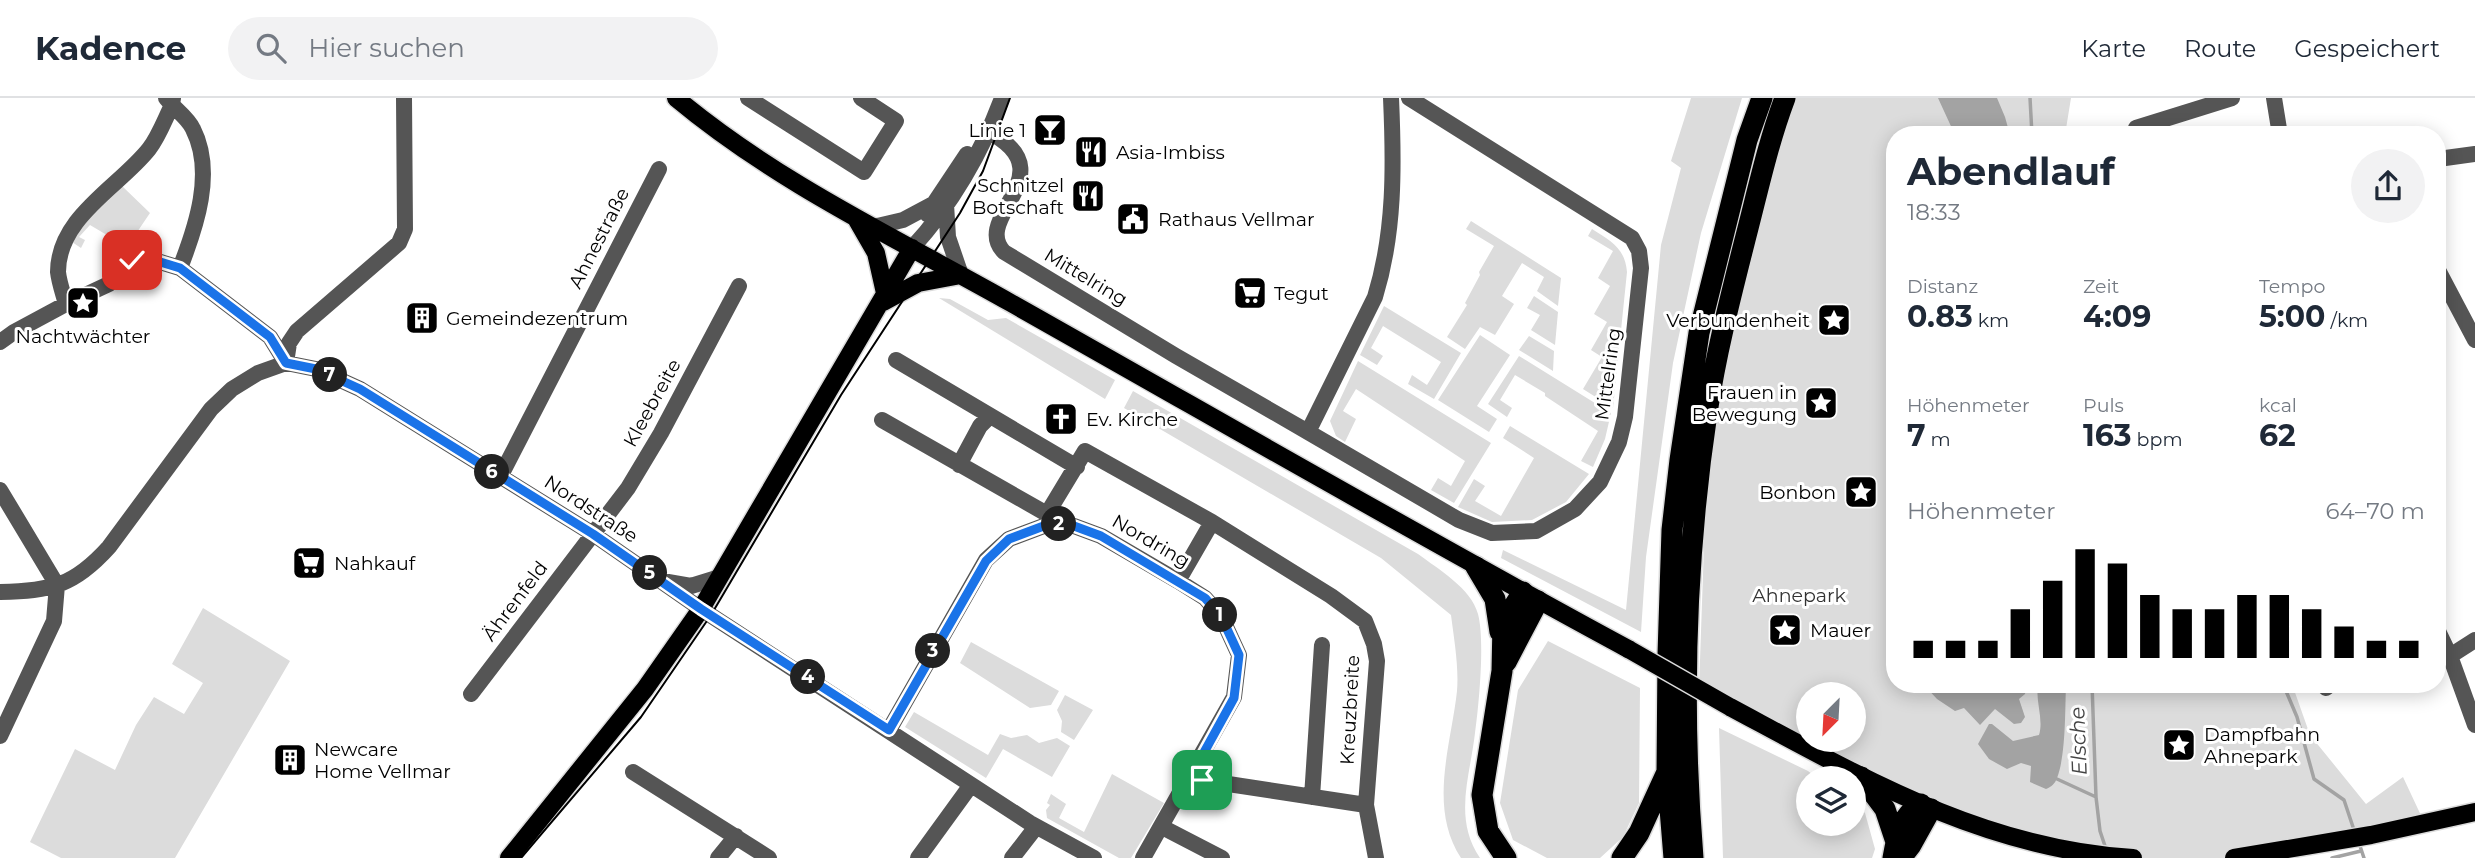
<!DOCTYPE html>
<html lang="de">
<meta charset="utf-8">
<style>
body{margin:0;font-family:Montserrat,sans-serif;background:#f2f2f3;color:#1f2937;height:100vh;display:flex;flex-direction:column;font-size:26px;white-space:nowrap}
*{box-sizing:border-box;margin:0}
p{font-size:23px;color:#747a83}
.icon{flex:none;width:38px;height:38px;fill:none;stroke:currentColor;stroke-width:2;stroke-linecap:round;stroke-linejoin:round}
.map{position:relative;flex:1;overflow:hidden}
.side{position:absolute;left:1886px;top:28px;width:560px;height:567px;display:flex;flex-direction:column;background:#fff;border-radius:28px;box-shadow:0 4px 18px #0003}
.side>*{flex:none}
.needle{width:46px;rotate:204deg}
.buttons{position:absolute;left:1796px;top:584px;display:grid;gap:14px}
.buttons a{display:grid;place-items:center;width:70px;height:70px;border-radius:50%;background:#fff;box-shadow:0 4px 18px #0003;font-size:35px}
.pin{position:absolute;display:grid;place-items:center;width:60px;height:60px;color:#fff;margin:-30px;border-radius:14px;box-shadow:0 4px 10px #0006}
.km{position:absolute;width:35px;height:35px;margin:-18px;border-radius:50%;background:#222;color:#fff;font-size:19px;line-height:35px;text-align:center}
.round{display:grid;place-items:center;flex:none;width:74px;height:74px;border-radius:37px;background:#f2f2f3}
.headline{display:flex;align-items:center;justify-content:space-between;height:119px;padding:0 21px}
h1{font-size:38px;font-weight:700;line-height:52px}
.figures{display:grid;grid-template-columns:repeat(3,1fr);gap:10px;height:119px;padding:7px 21px}
.figures div{display:grid;align-content:center}
.figures b{font-size:30px;font-weight:700}
.figures small{font-size:19px;font-weight:400}
.figures p{font-size:19px}
.chart{height:196px;padding:14px 21px}
.chart p{display:flex;justify-content:space-between}
.chart svg{width:100%;height:126px;margin-top:7px;stroke:#000;stroke-width:6}
header{display:flex;align-items:center;gap:42px;box-sizing:border-box;height:98px;padding:0 35px;background:#fff;border-bottom:2px solid #e0e1e3}
header strong{font-size:33px}
nav{display:flex;gap:38px;margin-inline-start:auto;font-size:24px}
.search{width:490px;height:63px;background:#f2f2f3;display:flex;align-items:center;gap:18px;box-sizing:border-box;padding:0 24px;border-radius:38px;color:#747a83;font-size:26px}
.map>svg:first-child{display:block}
</style>
<header>
<strong>Kadence</strong>
<div class="search"><svg class="icon" aria-label="search" viewBox="0 0 24 24"><circle cx="10" cy="10" r="6"/><path d="M15 15l6 6"/></svg>Hier suchen</div>
<nav><a>Karte</a><a>Route</a><a>Gespeichert</a></nav>
</header>
<div class="map">
<svg width="2475" height="760" viewBox="0 0 2475 760">
<rect width="100%" height="100%" fill="#fff"/>
<path fill="#dcdcdc" fill-rule="evenodd" d="M1691 0H1742L1701 135 1673 265 1646 459 1641 534 1501 460 1503 452 1626 512 1661 147 1681 70 1671 63Z
M1794 0H2071L2065 37H1895V586H2292L2310 637 2366 706 2403 679 2425 726 2234 760H2065V753L2001 737 1699 591 1705 418 1719 299 1749 160 1782 32ZM1808 597H1853V642H1808Z
M122 88 150 115 127 149 90 127 79 139 85 142 81 150 69 142 93 112Z
M1471 123 1561 180 1558 208 1537 193 1544 179 1522 165 1502 198 1514 206 1495 237 1480 229 1465 251 1447 239 1467 207 1465 205 1480 177 1479 174 1494 148 1466 131Z
M1592 131C1611 143 1625 150 1627 174L1613 310 1583 291 1602 259 1591 252 1607 224 1594 216 1610 188 1598 180 1613 153 1588 138Z
M1534 198 1558 214 1555 247 1531 232 1540 217 1527 210Z
M939 200 950 201 988 222 1006 220 1115 282 1105 301Z
M1384 208 1461 255 1434 301 1408 286 1412 277 1427 287 1441 264 1383 228 1371 250 1383 258 1377 267 1360 257Z
M1480 237 1510 257 1477 308 1497 321 1489 334 1438 302Z
M1529 238 1554 253 1553 273 1519 252Z
M1519 258 1611 315 1605 341 1593 369 1581 363 1598 333 1545 298V295L1515 277 1500 302 1512 310 1507 319 1488 306Z
M1358 263 1491 345 1454 405 1431 392 1438 380 1451 388 1465 363 1356 291 1343 313 1356 321 1345 344 1336 338 1330 323Z
M1133 293 1418 456C1438 471 1471 490 1478 516 1485 542 1479 607 1475 635 1470 679 1453 720 1480 760H1461C1428 709 1451 648 1457 593 1459 569 1454 541 1451 517L1381 460 1124 310Z
M1510 328 1589 376 1566 404 1532 422 1492 424 1458 409 1474 381 1485 388 1475 403 1501 418 1534 360 1503 340Z
M203 510 290 563 175 760H61L30 744 75 651 115 672 136 627 154 599 184 616 203 585 172 566Z
M1548 543 1640 590 1639 705 1623 739 1600 760H1547L1513 742 1500 705 1518 592Z
M971 544 1059 593 1051 607 1030 610 960 565Z
M1065 597 1093 612 1074 642 1061 634 1062 623 1057 612Z
M914 614 988 657 1000 636 1011 640 1027 637 1039 645 1057 640 1070 648 1052 679 1003 651 986 680 905 629Z
M1719 630 1808 673 1818 681H1808V726H1853V706L1865 715 1875 751 1872 760H1723Z
M1112 676 1164 705 1131 760H1119L1047 720 1046 712 1050 707 1047 705 1051 696 1066 706 1059 720 1084 734Z"/>
<path fill="#a3a3a3" d="M1938 0H1997L2005 19 2010 37H1955Z
M1923 586H2027L2025 596 2019 601 2025 619 2021 625 2014 626 1995 611 1980 627 1964 610 1955 613 1937 601Z
M2038 586H2066C2065 612 2066 657 2057 680 2055 686 2051 689 2046 691L2030 684 2031 668 2021 665 2007 671 1989 661 1978 646 1989 626H1992L2013 643 2039 637C2044 621 2035 603 2038 586Z"/>
<g fill="none" stroke-linecap="round" stroke-linejoin="round">
<path stroke="#a3a3a3" stroke-width="3.5" d="M2030 0 2032 37
M2092 586 2096 699
M2283 586 2297 619 2314 681 2344 702 2355 735
M2057 681 2096 699 2100 733 2106 751
M2359 745 2364 760
M2332 760 2361 753"/>
<defs>
<path id="major" d="M676 0C778 85 896 140 1011 205 1217 321 1422 440 1630 552
M857 122 876 155 885 195
M883 204 918 185 961 177
M1730 609C1859 678 1983 751 2133 760
M509 760 645 591 701 511 912 150
M2234 760 2371 737 2475 714"/>
<path id="highway" d="M1476 469 1495 501 1500 534
M1506 564 1538 503
M1861 679 1885 711 1896 744
M1506 760 1488 733 1482 697 1502 573 1503 525 1523 494
M1622 760 1639 735 1666 676
M1674 760 1667 674 1668 556 1672 432 1680 362 1699 235 1747 42 1762 0
M1693 760C1681 612 1685 462 1707 315 1716 255 1731 197 1746 138 1758 92 1768 45 1785 0
M1893 760C1897 737 1900 719 1921 706
M1901 760 1911 747 1931 711"/>
</defs>
<use href="#major" stroke="#dbdbdb" stroke-width="21"/>
<use href="#highway" stroke="#dbdbdb" stroke-width="24"/>
<path stroke="#555" stroke-width="16" d="M173 0 172 7C179 14 189 22 193 31 215 74 196 129 180 170
M748 0 864 74 896 23 861 0
M2274 0 2280 37
M2136 30 2232 0
M987 33C1069 75 970 119 1004 154L1176 258 1308 334 1375 199C1395 134 1394 67 1391 0
M2438 61 2475 56
M946 106 948 139 961 177
M927 116 967 56
M873 129 903 122 933 106
M912 150C951 108 982 54 1002 0
M2438 172 2475 242
M66 206 109 186 132 162 157 163 180 170 270 239 286 265 316 271 360 291 593 436 701 511 1030 725 1094 760
M0 244 14 234 66 206C63 195 59 184 58 174 58 119 119 89 149 51 159 38 165 21 172 7L166 0
M896 262 1077 369
M286 265 289 245 297 233 399 145 405 131 404 0
M882 322 1047 416 1049 426
M1308 334 1459 422 1492 435 1536 433 1575 411 1600 384 1619 344 1625 319 1641 170 1639 153 1632 140 1409 0
M959 367 980 328 989 319
M500 379 659 71
M0 392 57 487
M1047 416 1085 353 1212 424 1331 498 1365 523 1374 546 1377 563 1366 707 1376 760
M1178 483 1212 424
M668 484 691 488 720 479
M0 494C51 493 74 488 109 449L211 311 232 291 258 275 286 265
M2438 533 2450 558 2475 627
M2450 558 2475 542
M2326 590 2331 586
M471 596 628 390 661 335 739 188
M889 632 986 462 1009 441 1049 426 1074 428 1101 438 1178 483 1205 500 1221 518 1239 557 1234 599 1143 760
M0 638 54 523 57 487
M633 674 769 760
M1191 678 1202 682 1366 707
M1312 699 1322 547
M1162 729 1222 760
M718 760 736 738
M918 760 971 687
M1012 760 1036 729"/>
<use href="#major" stroke="#000" stroke-width="18"/>
<use href="#highway" stroke="#000" stroke-width="21"/>
<path stroke="#000" stroke-width="2" d="M521 760 641 619 711 517 841 297 960 115 983 73 1010 0"/>
<defs>
<path id="major-bridge" d="M1630 552 1730 609"/>
</defs>
<use href="#major-bridge" stroke="#dbdbdb" stroke-width="21" stroke-linecap="butt"/>
<use href="#major-bridge" stroke="#000" stroke-width="18"/>
</g>
<g fill="none" stroke-linecap="round" stroke-linejoin="round">
<defs>
<path id="route" d="M132 162 157 163 180 170 270 239 286 265 316 271 360 291 593 436 701 511 889 632 986 463 1009 441 1049 426 1074 428 1101 438 1205 500 1221 518 1239 557 1234 600 1191 678 1202 682"/>
</defs>
<use href="#route" stroke="#fff" stroke-width="14"/>
<use href="#route" stroke="#1a73e8" stroke-width="9"/>
</g>
<defs>
<symbol id="bar-square" viewBox="-11 -11 22 22"><rect x="-9" y="-9" width="18" height="18" rx="4" fill="#000" stroke="#fff"/><path d="M-6-5H6L.8 .8V4.5H3.5V6h-7V4.5H-.8V.8Z" fill="#fff"/></symbol>
<symbol id="restaurant-square" viewBox="-11 -11 22 22"><rect x="-9" y="-9" width="18" height="18" rx="4" fill="#000" stroke="#fff"/><path d="M-5-6h1v4h1v-4h1v4h1v-4h1v5L-1.5 .5V6h-2V.5L-5-1ZM5-6V6H3V1.5H1.5Q1.5-4 5-6Z" fill="#fff"/></symbol>
<symbol id="civic-square" viewBox="-11 -11 22 22"><rect x="-9" y="-9" width="18" height="18" rx="4" fill="#000" stroke="#fff"/><path d="M-.6-6.5H3V-4.5H.6V-3L4-1V1h2V6H-6V1h2V-1L-.6-3ZM-1.2 2.5V6h2.4V2.5Z" fill="#fff"/></symbol>
<symbol id="supermarket-square" viewBox="-11 -11 22 22"><rect x="-9" y="-9" width="18" height="18" rx="4" fill="#000" stroke="#fff"/><path d="M-6-5.5h2.5l.6 2H6L4.5 2H-2.5L-4.4-4H-6ZM-1.5 3.2a1.3 1.3 0 1 0 .1 0ZM3 3.2a1.3 1.3 0 1 0 .1 0Z" fill="#fff"/></symbol>
<symbol id="sight-square" viewBox="-11 -11 22 22"><rect x="-9" y="-9" width="18" height="18" rx="4" fill="#000" stroke="#fff"/><path d="M0-6L1.8-2.2L6-1.7L2.9 1.2L3.7 5.4L0 3.3L-3.7 5.4L-2.9 1.2L-6-1.7L-1.8-2.2Z" fill="#fff"/></symbol>
<symbol id="building-square" viewBox="-11 -11 22 22"><rect x="-9" y="-9" width="18" height="18" rx="4" fill="#000" stroke="#fff"/><path d="M-4-6H4V6H1V3H-1V6H-4ZM-2.5-4.3h1.7v1.8h-1.7ZM.8-4.3h1.7v1.8H.8ZM-2.5-1h1.7V.8h-1.7ZM.8-1h1.7V.8H.8Z" fill="#fff"/></symbol>
<symbol id="church-square" viewBox="-11 -11 22 22"><rect x="-9" y="-9" width="18" height="18" rx="4" fill="#000" stroke="#fff"/><path d="M-1.2-6h2.4v3.5h3.3v2.4h-3.3V6h-2.4V-.1h-3.3v-2.4h3.3Z" fill="#fff"/></symbol>
</defs>
<g fill-rule="evenodd">
<use href="#bar-square" x="1031" y="13" width="38" height="38"/>
<use href="#restaurant-square" x="1072" y="35" width="38" height="38"/>
<use href="#restaurant-square" x="1069" y="79" width="38" height="38"/>
<use href="#civic-square" x="1114" y="102" width="38" height="38"/>
<use href="#supermarket-square" x="1231" y="176" width="38" height="38"/>
<use href="#sight-square" x="64" y="186" width="38" height="38"/>
<use href="#building-square" x="403" y="201" width="38" height="38"/>
<use href="#sight-square" x="1815" y="203" width="38" height="38"/>
<use href="#sight-square" x="1802" y="286" width="38" height="38"/>
<use href="#church-square" x="1042" y="302" width="38" height="38"/>
<use href="#sight-square" x="1842" y="375" width="38" height="38"/>
<use href="#supermarket-square" x="290" y="446" width="38" height="38"/>
<use href="#sight-square" x="1766" y="513" width="38" height="38"/>
<use href="#sight-square" x="2160" y="628" width="38" height="38"/>
<use href="#building-square" x="271" y="643" width="38" height="38"/>
</g>
<g text-anchor="middle" dominant-baseline="central" stroke-width="6" stroke-linejoin="round" paint-order="stroke">
<g font-size="19" fill="#000" stroke="#fff" text-anchor="start">
<text x="1026" y="32" text-anchor="end">Linie 1</text>
<text x="1116" y="54">Asia-Imbiss</text>
<text x="1064" y="87" text-anchor="end">Schnitzel<tspan x="1064" dy="22">Botschaft</tspan></text>
<text x="1158" y="121">Rathaus Vellmar</text>
<text x="1274" y="195">Tegut</text>
<text x="446" y="220">Gemeindezentrum</text>
<text x="1810" y="222" text-anchor="end">Verbundenheit</text>
<text x="83" y="238" text-anchor="middle">Nachtwächter</text>
<text x="1797" y="294" text-anchor="end">Frauen in<tspan x="1797" dy="22">Bewegung</tspan></text>
<text x="1086" y="321">Ev. Kirche</text>
<text x="1836" y="394" text-anchor="end">Bonbon</text>
<text x="334" y="465">Nahkauf</text>
<text x="1810" y="532">Mauer</text>
<text x="2204" y="636">Dampfbahn<tspan x="2204" dy="22">Ahnepark</tspan></text>
<text x="314" y="651">Newcare<tspan x="314" dy="22">Home Vellmar</tspan></text>
</g>
<g font-size="19" fill="#000" stroke="#fff">
<text transform="translate(599 140) rotate(-63)">Ahnestraße</text>
<text transform="translate(1086 179) rotate(31)">Mittelring</text>
<text transform="translate(1608 276) rotate(-82)">Mittelring</text>
<text transform="translate(652 305) rotate(-61)">Kleebreite</text>
<text transform="translate(591 411) rotate(33)">Nordstraße</text>
<text transform="translate(1151 443) rotate(30)">Nordring</text>
<text transform="translate(515 503) rotate(-53)">Ährenfeld</text>
<text transform="translate(1350 612) rotate(-87)">Kreuzbreite</text>
</g>
<g font-size="19" fill="#333" stroke="#fff">
<text x="1799" y="497">Ahnepark</text>
</g>
<g font-size="21" font-style="italic" fill="#444" stroke="#fff">
<text transform="translate(2078 643) rotate(-92)">Elsche</text>
</g>
</g>
</svg>
<div class="buttons">
<a><svg class="needle" viewBox="-14 -14 28 28"><path d="M0-13l5 13h-10z" fill="#e53935"/><path d="M0 13l5-13h-10z" fill="#747a83"/></svg></a>
<a><svg class="icon" aria-label="layers" viewBox="0 0 24 24"><path d="M12 4l9 5-9 5-9-5zM3 14l9 5 9-5"/></svg></a>
</div>
<div class="pin" style="left:1202px;top:682px;background:#1e9e55"><svg class="icon" aria-label="arrive" viewBox="0 0 24 24"><path d="M6 21V4h12l-3 4 3 4H6"/></svg></div>
<div class="pin" style="left:132px;top:162px;background:#d93025"><svg class="icon" aria-label="check" viewBox="0 0 24 24"><path d="M5 12l5 5 9-10"/></svg></div>
<b class="km" style="left:1220px;top:517px">1</b>
<b class="km" style="left:1059px;top:426px">2</b>
<b class="km" style="left:933px;top:553px">3</b>
<b class="km" style="left:808px;top:579px">4</b>
<b class="km" style="left:650px;top:475px">5</b>
<b class="km" style="left:492px;top:374px">6</b>
<b class="km" style="left:330px;top:277px">7</b>
<section class="side">
<div class="headline"><div><h1>Abendlauf</h1><p>18:33</p></div><a class="round"><svg class="icon" aria-label="share" viewBox="0 0 24 24"><path d="M12 15V3M7 8l5-5 5 5M5 13v7h14v-7"/></svg></a></div>
<div class="figures">
<div><p>Distanz</p><b>0.83<small> km</small></b></div>
<div><p>Zeit</p><b>4:09</b></div>
<div><p>Tempo</p><b>5:00<small> /km</small></b></div>
</div>
<div class="figures">
<div><p>Höhenmeter</p><b>7<small> m</small></b></div>
<div><p>Puls</p><b>163<small> bpm</small></b></div>
<div><p>kcal</p><b>62</b></div>
</div>
<div class="chart"><p><span>Höhenmeter</span>64–70 m</p>
<svg viewBox="0 0 160 44" preserveAspectRatio="none"><path d="M5 44V38M15 44V38M25 44V38M35 44V27M45 44V17M55 44V6M65 44V11M75 44V22M85 44V27M95 44V27M105 44V22M115 44V22M125 44V27M135 44V33M145 44V38M155 44V38"/></svg>
</div>
</section>
</div>
